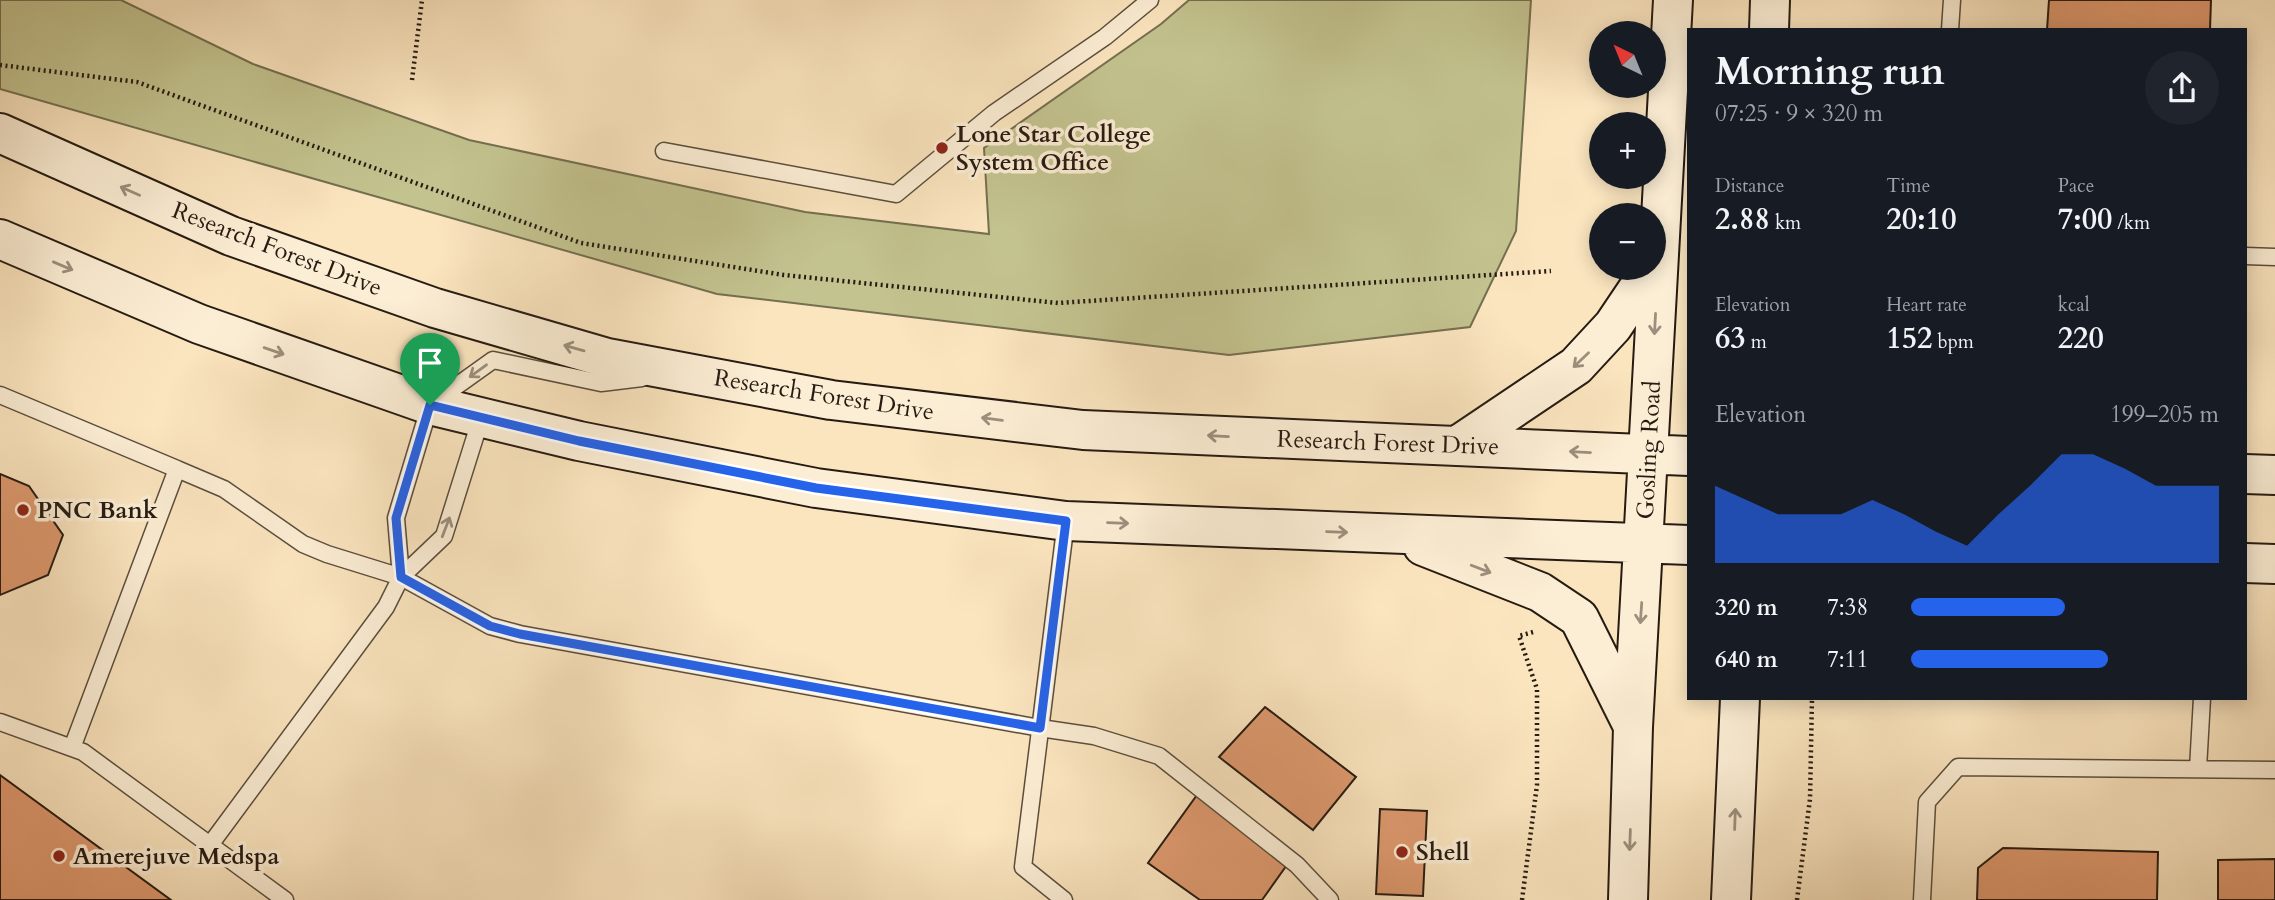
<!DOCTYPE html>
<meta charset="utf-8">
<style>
body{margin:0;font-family:Cardo,serif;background:#20242c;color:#f1f3f6;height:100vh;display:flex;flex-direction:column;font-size:26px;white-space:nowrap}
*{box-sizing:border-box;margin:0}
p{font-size:23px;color:#9ea1a6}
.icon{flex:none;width:38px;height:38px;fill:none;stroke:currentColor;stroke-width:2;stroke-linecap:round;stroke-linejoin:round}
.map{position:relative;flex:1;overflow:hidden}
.details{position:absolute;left:1687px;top:28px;width:560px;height:672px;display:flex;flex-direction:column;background:#171b24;border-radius:0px;box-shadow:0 4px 18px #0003}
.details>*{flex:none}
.needle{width:46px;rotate:317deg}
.buttons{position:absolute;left:1589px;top:21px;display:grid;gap:14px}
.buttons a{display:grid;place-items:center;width:77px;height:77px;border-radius:50%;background:#171b24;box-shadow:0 4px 18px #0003;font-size:35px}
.pin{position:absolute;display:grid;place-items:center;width:60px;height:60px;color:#fff;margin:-72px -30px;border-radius:50% 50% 50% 0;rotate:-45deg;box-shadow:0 0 7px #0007}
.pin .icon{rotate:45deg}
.round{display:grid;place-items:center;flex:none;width:74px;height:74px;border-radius:37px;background:#20242c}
.headline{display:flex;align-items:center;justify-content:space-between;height:119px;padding:0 28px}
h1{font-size:38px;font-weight:800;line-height:52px}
.figures{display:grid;grid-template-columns:repeat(3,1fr);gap:10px;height:119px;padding:7px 28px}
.figures div{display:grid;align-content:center}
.figures b{font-size:30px;font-weight:800}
.figures small{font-size:19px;font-weight:400}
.figures p{font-size:19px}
.chart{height:196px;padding:14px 28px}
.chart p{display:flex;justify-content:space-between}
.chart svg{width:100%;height:126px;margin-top:7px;fill:#2563eb;opacity:.7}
ul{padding:0 28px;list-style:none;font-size:23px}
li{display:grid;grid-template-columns:112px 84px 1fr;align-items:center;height:52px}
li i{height:18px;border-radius:9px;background:#2563eb}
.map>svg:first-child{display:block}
</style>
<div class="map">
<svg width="2275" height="900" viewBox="0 0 2275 900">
<rect width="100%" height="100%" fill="#fbe5bf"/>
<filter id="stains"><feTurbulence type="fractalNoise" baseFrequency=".00286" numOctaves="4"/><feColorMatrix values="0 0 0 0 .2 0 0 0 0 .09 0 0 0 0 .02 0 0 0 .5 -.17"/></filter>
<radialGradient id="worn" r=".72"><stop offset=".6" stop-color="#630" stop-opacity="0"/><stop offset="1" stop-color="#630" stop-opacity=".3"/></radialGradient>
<path fill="#c3c38f" stroke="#746f50" stroke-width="2" d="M0 0H121L253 64 469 140 805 212 989 234 984 148 1161 24 1189 0H1531L1516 231 1470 327 1229 355 717 294 0 89Z"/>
<path fill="#de996e" stroke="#261b12" stroke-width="2" d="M2049 0H2211L2210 30H2047Z
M0 474 29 486 63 535 48 575 0 595Z
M1265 707 1356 777 1313 830 1219 757Z
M0 775 171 900H0Z
M1197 795 1289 862 1262 900H1200L1148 863Z
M1380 809 1427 811 1423 896 1376 894Z
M2003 848 2158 852 2157 900H1977L1978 868Z
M2275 859V900H2218V860Z"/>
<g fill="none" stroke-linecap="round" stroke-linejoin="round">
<defs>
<path id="service" d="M1950 30 1952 0
M664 151 896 194 994 113 1105 37 1150 0
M2245 256 2275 257
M0 395 177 469
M401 577 396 518 430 405 493 360 601 383 642 378
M0 722 83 752 285 900
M72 748 177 469 224 489 303 544 327 554 401 577 490 626 520 634 1040 728 1094 736 1159 756 1297 865 1330 900
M2198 769 2202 698
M210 845 386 607 401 577 444 536 481 418
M1064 900 1023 867 1066 521
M1922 900 1927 802 1958 767 2275 770"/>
<path id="secondary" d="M1769 30 1770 0
M0 133 231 236 435 308 607 358 831 400 1083 430 1689 456
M0 239 199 324 430 405 579 441 816 488 1066 521 1689 545
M1457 446 1576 366 1613 326 1652 268
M2245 474 2275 475
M1423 546 1540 592 1579 618 1633 726
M2245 563 2275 564
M1628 900 1633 727 1673 0
M1731 900 1740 698"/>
</defs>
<use href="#service" stroke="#5b4e3d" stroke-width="19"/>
<use href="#secondary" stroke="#261b12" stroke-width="42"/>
<path stroke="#261b12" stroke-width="4.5" stroke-dasharray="2 3.5" stroke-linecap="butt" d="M0 65 137 82 581 243 784 275 1058 303 1551 271
M412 80 422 0
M1522 900 1537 785V689L1519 636 1533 632
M1797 900 1810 799 1812 698"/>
<use href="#service" stroke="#fceed5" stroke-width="16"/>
<use href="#secondary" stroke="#fceed5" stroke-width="38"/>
</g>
<defs><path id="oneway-shaft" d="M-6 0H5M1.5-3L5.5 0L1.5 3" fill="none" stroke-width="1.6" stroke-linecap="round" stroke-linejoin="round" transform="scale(1.75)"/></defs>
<g stroke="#9c8f7d">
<use href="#oneway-shaft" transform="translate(130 191) rotate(-156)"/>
<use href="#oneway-shaft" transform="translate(63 266) rotate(23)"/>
<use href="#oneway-shaft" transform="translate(1655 324) rotate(93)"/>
<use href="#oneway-shaft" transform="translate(574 348) rotate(-164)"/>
<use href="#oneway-shaft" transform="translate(274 351) rotate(19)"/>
<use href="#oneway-shaft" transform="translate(1581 360) rotate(136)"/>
<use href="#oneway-shaft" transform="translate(478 371) rotate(144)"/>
<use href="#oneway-shaft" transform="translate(992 419) rotate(-173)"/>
<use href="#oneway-shaft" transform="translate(1218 436) rotate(-177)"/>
<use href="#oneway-shaft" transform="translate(1580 452) rotate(-177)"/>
<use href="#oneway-shaft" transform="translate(1118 523) rotate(2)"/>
<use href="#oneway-shaft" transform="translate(446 527) rotate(-69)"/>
<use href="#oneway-shaft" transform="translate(1337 532) rotate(2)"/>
<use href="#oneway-shaft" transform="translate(1481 569) rotate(21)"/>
<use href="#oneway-shaft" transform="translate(1641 613) rotate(94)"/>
<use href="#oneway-shaft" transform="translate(1735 819) rotate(-88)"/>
<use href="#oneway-shaft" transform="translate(1630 840) rotate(92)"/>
</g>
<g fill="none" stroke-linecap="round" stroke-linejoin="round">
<defs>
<path id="route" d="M430 405 579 441 816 488 1066 521 1040 728 520 634 490 626 401 577 396 518Z"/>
</defs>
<use href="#route" stroke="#fff" stroke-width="14"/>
<use href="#route" stroke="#2563eb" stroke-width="9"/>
</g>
<g fill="#8f2418" stroke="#fceed5" stroke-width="2.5">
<circle cx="942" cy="148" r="7"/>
<circle cx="23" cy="510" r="7"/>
<circle cx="1402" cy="852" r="7"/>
<circle cx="59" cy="856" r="7"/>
</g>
<g text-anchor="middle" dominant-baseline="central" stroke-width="7" stroke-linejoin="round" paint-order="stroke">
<g font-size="24" font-weight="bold" fill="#261b12" stroke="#fceed5" text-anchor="start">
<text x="956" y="134">Lone Star College<tspan x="956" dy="28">System Office</tspan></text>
<text x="37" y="510">PNC Bank</text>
<text x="1416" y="852">Shell</text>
<text x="73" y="856">Amerejuve Medspa</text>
</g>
<g font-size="24" fill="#261b12" stroke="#fceed5">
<text transform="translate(277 249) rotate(21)">Research Forest Drive</text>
<text transform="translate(824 395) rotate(9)">Research Forest Drive</text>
<text transform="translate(1388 443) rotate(2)">Research Forest Drive</text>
<text transform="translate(1649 450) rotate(-87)">Gosling Road</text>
</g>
</g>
<rect width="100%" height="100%" filter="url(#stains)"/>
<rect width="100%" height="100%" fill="url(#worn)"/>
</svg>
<div class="buttons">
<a><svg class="needle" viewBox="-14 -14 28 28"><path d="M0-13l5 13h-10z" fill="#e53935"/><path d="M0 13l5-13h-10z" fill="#9ea1a6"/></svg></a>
<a>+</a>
<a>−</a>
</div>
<div class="pin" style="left:430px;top:405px;background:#1e9e55"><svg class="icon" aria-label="arrive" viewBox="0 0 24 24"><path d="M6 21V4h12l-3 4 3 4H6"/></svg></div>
<section class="details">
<div class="headline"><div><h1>Morning run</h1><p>07:25 · 9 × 320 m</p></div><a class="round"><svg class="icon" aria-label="share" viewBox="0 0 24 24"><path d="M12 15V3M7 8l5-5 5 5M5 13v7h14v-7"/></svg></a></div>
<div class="figures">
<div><p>Distance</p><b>2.88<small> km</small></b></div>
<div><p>Time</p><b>20:10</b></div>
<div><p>Pace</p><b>7:00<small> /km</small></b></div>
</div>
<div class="figures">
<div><p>Elevation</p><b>63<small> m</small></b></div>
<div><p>Heart rate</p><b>152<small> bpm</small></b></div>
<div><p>kcal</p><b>220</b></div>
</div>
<div class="chart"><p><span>Elevation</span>199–205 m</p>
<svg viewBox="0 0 160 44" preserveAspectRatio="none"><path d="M0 44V17L10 22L20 27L30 27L40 27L50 22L60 27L70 33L80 38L90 27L100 17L110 6L120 6L130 11L140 17L150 17L160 17V44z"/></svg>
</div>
<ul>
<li><b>320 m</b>7:38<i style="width:50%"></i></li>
<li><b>640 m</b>7:11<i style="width:64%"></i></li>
</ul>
</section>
</div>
